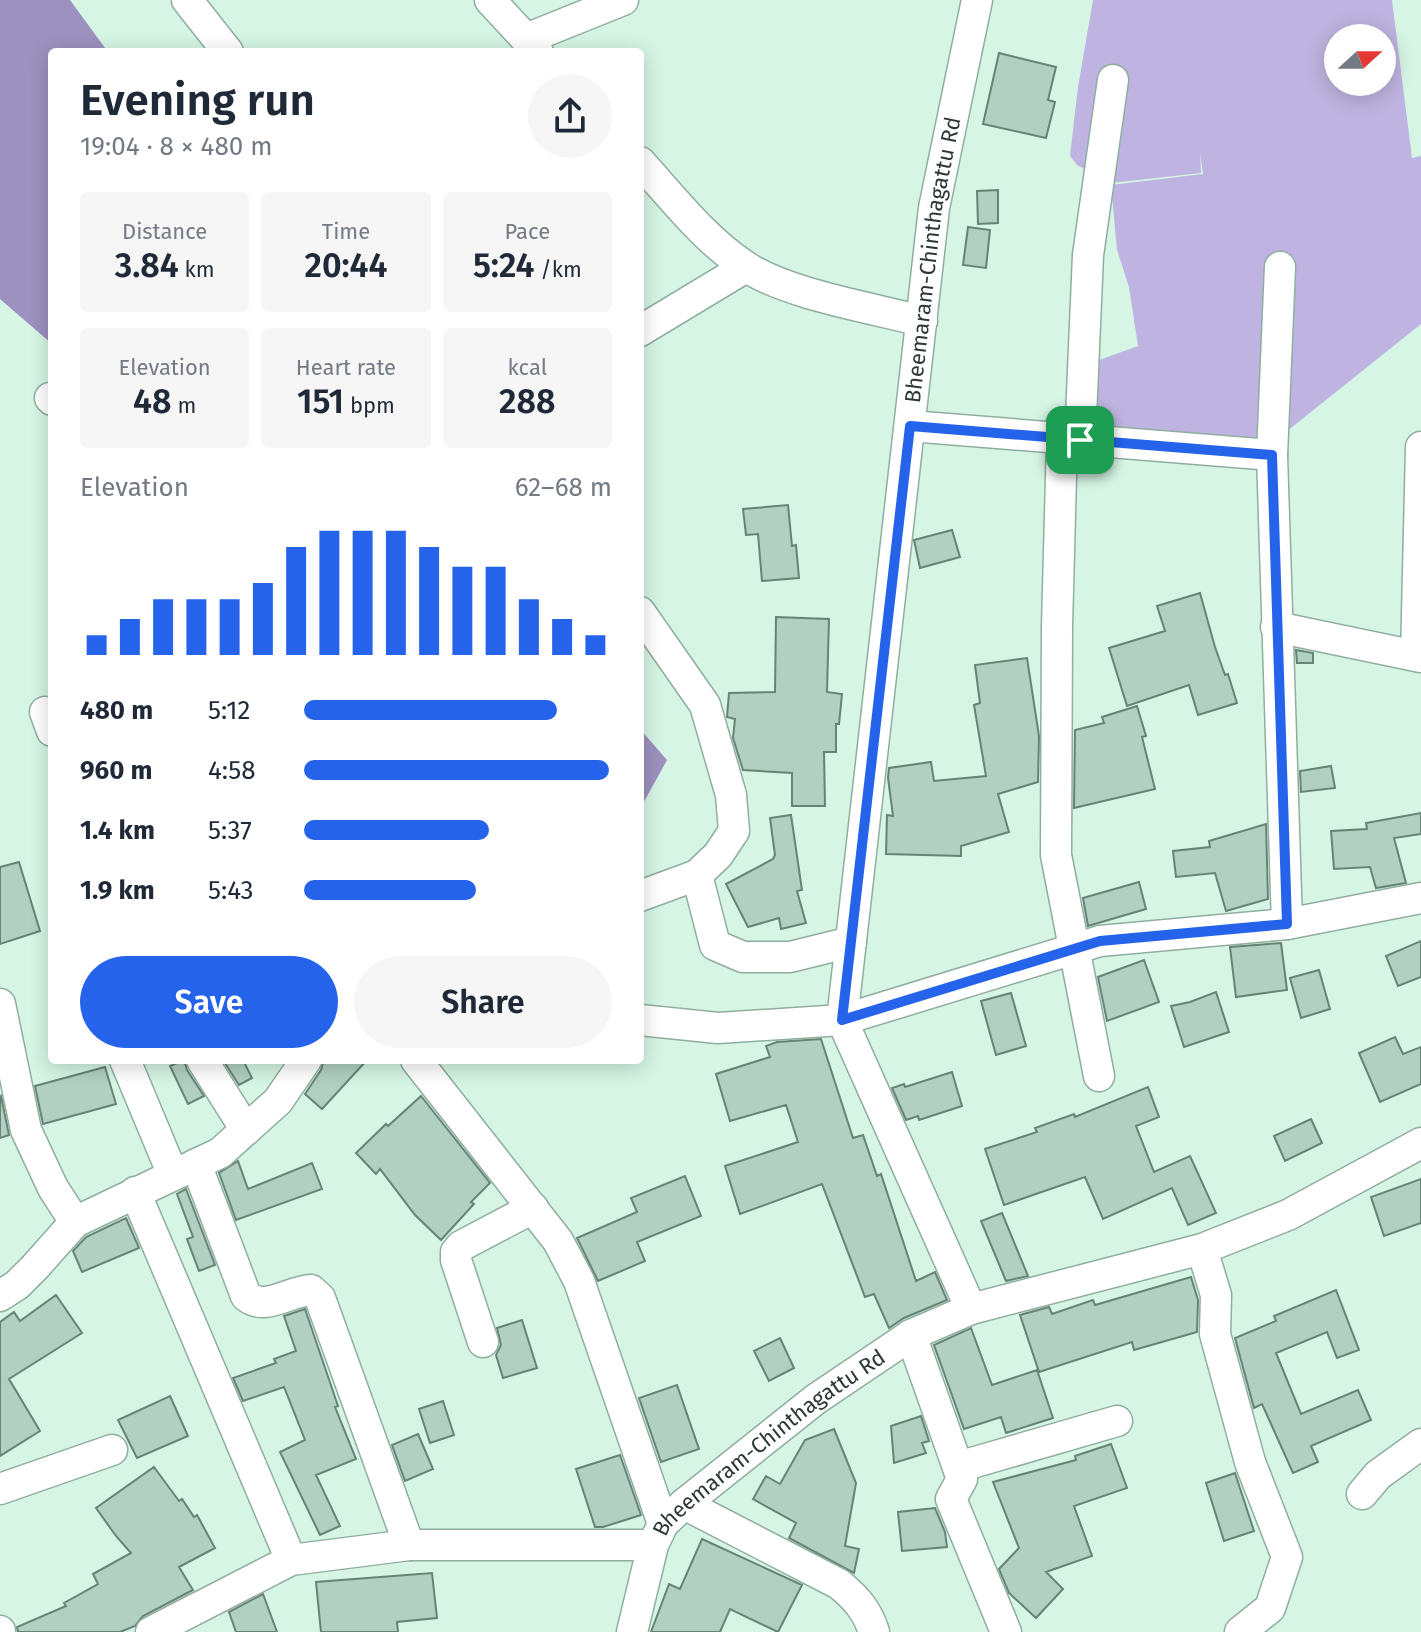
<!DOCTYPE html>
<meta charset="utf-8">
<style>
body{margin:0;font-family:"Fira Sans",sans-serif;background:#f6f6f7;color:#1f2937;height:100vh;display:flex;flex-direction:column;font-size:30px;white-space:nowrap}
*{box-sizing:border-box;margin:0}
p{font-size:26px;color:#747a83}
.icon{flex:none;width:44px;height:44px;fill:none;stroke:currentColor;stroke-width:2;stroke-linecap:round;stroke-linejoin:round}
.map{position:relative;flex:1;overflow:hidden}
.side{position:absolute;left:48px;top:48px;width:596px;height:1016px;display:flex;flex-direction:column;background:#fff;border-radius:8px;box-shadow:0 4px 20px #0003}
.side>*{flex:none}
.needle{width:52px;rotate:69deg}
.tools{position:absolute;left:1324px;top:24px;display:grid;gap:16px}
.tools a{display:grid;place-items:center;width:72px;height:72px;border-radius:50%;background:#fff;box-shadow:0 4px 20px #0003;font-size:40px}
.pin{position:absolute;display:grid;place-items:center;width:68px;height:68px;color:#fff;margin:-34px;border-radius:16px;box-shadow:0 4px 12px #0006}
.round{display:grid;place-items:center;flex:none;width:84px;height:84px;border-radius:42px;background:#f6f6f7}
.summary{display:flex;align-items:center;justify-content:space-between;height:136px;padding:0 32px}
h1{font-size:44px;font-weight:600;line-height:60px}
.metrics{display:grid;grid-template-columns:repeat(3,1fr);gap:12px;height:136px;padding:8px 32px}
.metrics div{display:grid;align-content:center;border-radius:8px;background:#f6f6f7;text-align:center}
.metrics b{font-size:34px;font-weight:600}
.metrics small{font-size:22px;font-weight:400}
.metrics p{font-size:22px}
.chart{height:224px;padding:16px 32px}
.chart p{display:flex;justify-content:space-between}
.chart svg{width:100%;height:144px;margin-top:8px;stroke:#2563eb;stroke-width:6}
.action{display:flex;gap:16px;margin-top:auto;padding:16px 32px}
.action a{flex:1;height:92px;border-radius:48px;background:#2563eb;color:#fff;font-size:32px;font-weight:600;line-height:92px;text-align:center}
.action a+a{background:#f6f6f7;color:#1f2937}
ul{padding:0 32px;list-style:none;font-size:26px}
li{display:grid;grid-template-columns:128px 96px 1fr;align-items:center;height:60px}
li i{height:20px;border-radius:10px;background:#2563eb}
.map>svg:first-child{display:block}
</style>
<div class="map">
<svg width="1421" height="1632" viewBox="0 0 1421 1632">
<rect width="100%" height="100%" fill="#d6f5e5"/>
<path fill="#bfb4e1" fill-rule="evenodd" d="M1093 0H1392L1412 158 1421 156V324L1266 448 1080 430 1091 363 1138 346 1129 287 1117 250 1111 185 1203 174 1200 152 1201 173 1111 183 1077 165 1070 156 1078 87ZM1338 38H1382V82H1338Z"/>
<path fill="#9d91bf" d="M0 0H70L108 52H52V344L0 299Z
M640 729 667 760 640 809Z"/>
<path fill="#b1d0c1" stroke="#678375" stroke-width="2" d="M999 53 1056 67 1048 100 1055 102 1046 138 983 124Z
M998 190V223L978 224 977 191Z
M968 227 990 230 986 268 963 265Z
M788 505 792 546 796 545 799 578 762 581 758 534 746 535 743 509Z
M952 530 960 557 920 568 914 540Z
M1200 593 1215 647 1225 675 1228 674 1237 703 1198 715 1189 685 1127 706 1109 648 1165 631 1157 606Z
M776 617 829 619 827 692 842 694 839 724H836V752H824L825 806H792V773L743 770 733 738 735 719 727 717 729 693 775 692Z
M1296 650 1313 653V663H1297Z
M1027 658 1039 736 1038 782 998 794 1009 832 961 846V856L886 854 887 815 893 816 888 778 889 768 931 762 934 781 986 776 974 705 980 703 975 665Z
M1137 706 1146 736 1142 737 1155 789 1074 808 1075 730 1104 723 1102 717Z
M1331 766 1335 788 1301 792 1300 771Z
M1421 813V834L1394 838 1406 883 1376 888 1370 867 1334 869 1331 831 1367 829 1366 823Z
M791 815 802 890 797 891 806 923 781 929 779 918 748 927 726 884 773 859 775 855 770 818Z
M1266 824 1268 899 1226 911 1215 873 1176 877 1173 851 1210 847 1209 841Z
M19 862 40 931 0 944V867Z
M1139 882 1146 909 1088 926 1083 898Z
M1421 941V977L1398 986 1386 956Z
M1281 943 1287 990 1236 997 1230 947Z
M1144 960 1159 1002 1107 1021 1098 977Z
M1319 970 1330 1009 1301 1018 1290 978Z
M1216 992 1229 1032 1184 1047 1171 1006 1190 1002Z
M1011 993 1026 1046 996 1055 981 1001Z
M1395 1037 1403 1054 1421 1047V1084L1380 1102 1359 1053Z
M821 1039 853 1138 863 1135 877 1176 881 1174 916 1281 935 1272 947 1300 904 1318 889 1328 874 1294 865 1297 822 1184 740 1214 725 1166 798 1142 786 1105 730 1121 716 1074 770 1057 766 1046 777 1042Z
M184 1060 187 1070 204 1096 188 1104 170 1066Z
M223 1060H243L252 1078 239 1085Z
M324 1060H367L322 1109 305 1094 321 1070Z
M105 1067 116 1104 43 1124 35 1086Z
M952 1072 962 1106 919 1120 918 1116 906 1120 892 1088 904 1084 905 1087Z
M1148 1087 1159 1117 1136 1126 1154 1172 1190 1156 1216 1213 1188 1225 1172 1188 1103 1219 1085 1177 1004 1205 985 1149 1037 1132 1035 1128 1074 1114 1075 1117Z
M1 1096 9 1135 0 1138V1097Z
M421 1096 490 1183 471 1202 474 1204 441 1240 415 1215 380 1169 376 1174 356 1153 386 1124 388 1126Z
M1311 1119 1322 1143 1285 1161 1274 1136Z
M238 1161 248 1189 312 1163 322 1189 236 1220 219 1173Z
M685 1176 701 1216 637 1242 645 1261 598 1281 577 1238 637 1212 631 1198Z
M1421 1179V1223L1384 1236 1371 1197Z
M186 1189 215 1265 199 1271 187 1239 193 1237 177 1194Z
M1002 1213 1028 1276 1006 1281 981 1221Z
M126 1218 139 1248 82 1272 73 1251 86 1237Z
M1191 1277 1198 1300 1197 1332 1134 1350 1132 1342 1039 1372 1020 1315 1049 1307 1052 1314 1093 1300 1095 1305Z
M1336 1290 1359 1350 1337 1358 1327 1332 1276 1353 1301 1414 1358 1390 1371 1420 1311 1446 1318 1462 1293 1473 1262 1404 1254 1408 1235 1338 1276 1321 1274 1316Z
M56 1295 82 1333 9 1379 40 1431 0 1456V1322L14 1312 20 1321Z
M305 1309 338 1406 335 1407 356 1459 316 1475 340 1526 320 1535 280 1452 305 1440 284 1387 243 1401 233 1378 276 1363 274 1359 296 1351 284 1316Z
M522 1320 537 1368 503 1378 496 1355 501 1345 497 1328Z
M971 1328 992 1385 1037 1370 1053 1418 1006 1433 1001 1417 964 1429 934 1345Z
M780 1338 794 1368 769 1381 754 1351Z
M677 1385 699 1449 661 1462 639 1398Z
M170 1396 188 1436 137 1458 118 1420Z
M443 1401 454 1435 430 1443 419 1409Z
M921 1416 929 1441 922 1443 926 1453 894 1463 891 1426Z
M834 1429 856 1483 845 1546 859 1549 854 1573 789 1538 796 1523 753 1499 766 1476 780 1484 805 1440Z
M418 1434 433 1469 405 1481 392 1445Z
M1111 1444 1127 1488 1074 1506 1092 1556 1046 1572 1063 1589 1036 1618 1009 1593 999 1569 1019 1548 993 1482 1076 1460 1075 1456Z
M620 1455 641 1515 603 1527H595L576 1469Z
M154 1467 179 1501 182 1499 194 1517 197 1515 215 1548 179 1567 193 1590 143 1616 135 1626 120 1632H18L17 1627 66 1606 64 1603 98 1584 93 1574 131 1553 116 1536 96 1508Z
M1235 1473 1254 1531 1224 1541 1206 1483Z
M935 1508 945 1532 947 1547 902 1551 898 1512Z
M702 1539 802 1585 778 1632 730 1609 720 1632H651L669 1584 680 1589Z
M432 1573 437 1618 397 1622 398 1632H321L316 1582Z
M263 1594 277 1632H236L229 1612Z"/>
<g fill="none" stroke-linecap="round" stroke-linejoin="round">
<defs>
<g id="minor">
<path d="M187 0 228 52"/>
<path d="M490 0 538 52"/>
<path d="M526 39 623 0"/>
<path d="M640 162C673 198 704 239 745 266 786 294 872 308 922 321"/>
<path d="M1280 267 1272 455 1287 924"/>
<path d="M640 331 746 267"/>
<path d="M50 398 52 400"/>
<path d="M910 426 1272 455"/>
<path d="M1062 439 1057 627 1056 855 1099 1076"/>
<path d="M1080 440 1088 255 1113 80"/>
<path d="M640 612 705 705 731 795 734 831 718 855 697 875 640 896"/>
<path d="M1276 627 1421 657"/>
<path d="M1416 656 1421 447"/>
<path d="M45 712 52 731"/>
<path d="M697 875 715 945 743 957H790L851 942"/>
<path d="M0 1004 26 1130 53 1188 75 1222"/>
<path d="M640 1020 718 1028 842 1020 1100 941 1287 924 1421 898"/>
<path d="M125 1060 173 1175"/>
<path d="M202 1060 246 1130"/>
<path d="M416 1060 558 1241 579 1281 663 1524"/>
<path d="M196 1164 246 1296C265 1312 289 1291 311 1290L320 1298 409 1545"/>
<path d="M135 1192 291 1560"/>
<path d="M1202 1249 1216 1295 1215 1334 1250 1462 1287 1557 1270 1608 1240 1632"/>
<path d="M0 1296 17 1285 35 1267 75 1222 220 1153 278 1101 306 1060"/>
<path id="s1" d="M971 1309 842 1020 934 208 977 0"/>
<path d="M911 1335 962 1479 951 1499 1006 1632"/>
<path d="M483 1342 456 1260V1252L461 1246 533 1208"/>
<path d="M958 1467 1117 1421"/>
<path d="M0 1489 112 1450"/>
<path d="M1362 1494 1378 1475 1421 1444"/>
<path d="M684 1504 839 1584C856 1598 867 1610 874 1632"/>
<path d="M0 1631V1632"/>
<path d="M151 1632 291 1560 409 1545H653"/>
<path id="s2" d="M632 1632 653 1545 663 1524 684 1504 816 1399 911 1335 971 1309 1202 1249 1288 1215 1421 1143"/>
</g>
</defs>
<use href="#minor" stroke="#90ae9f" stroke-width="33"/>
<use href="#minor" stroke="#fff" stroke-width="30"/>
</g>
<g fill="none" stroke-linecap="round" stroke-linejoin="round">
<defs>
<path id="route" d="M910 426 1272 455 1287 924 1100 941 842 1020Z"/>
</defs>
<use href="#route" stroke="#fff" stroke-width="16"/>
<use href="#route" stroke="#2563eb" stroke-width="10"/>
</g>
<g text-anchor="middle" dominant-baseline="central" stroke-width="6" stroke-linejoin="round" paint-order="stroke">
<g font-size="22" fill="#2c3832" stroke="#d6f5e5">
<text stroke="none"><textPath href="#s1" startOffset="1082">Bheemaram-Chinthagattu Rd</textPath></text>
<text stroke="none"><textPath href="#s2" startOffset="246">Bheemaram-Chinthagattu Rd</textPath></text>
</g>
</g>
</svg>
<div class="tools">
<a><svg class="needle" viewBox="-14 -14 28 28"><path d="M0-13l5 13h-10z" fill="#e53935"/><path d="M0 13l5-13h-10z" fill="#747a83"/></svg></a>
</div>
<div class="pin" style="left:1080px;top:440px;background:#1e9e55"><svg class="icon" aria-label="arrive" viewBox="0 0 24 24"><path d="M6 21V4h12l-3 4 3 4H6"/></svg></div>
<section class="side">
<div class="summary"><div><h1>Evening run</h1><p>19:04 · 8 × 480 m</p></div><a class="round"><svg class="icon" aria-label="share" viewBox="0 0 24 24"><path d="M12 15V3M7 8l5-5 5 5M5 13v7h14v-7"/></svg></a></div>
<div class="metrics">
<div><p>Distance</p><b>3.84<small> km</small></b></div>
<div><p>Time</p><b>20:44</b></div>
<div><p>Pace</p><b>5:24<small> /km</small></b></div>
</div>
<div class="metrics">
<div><p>Elevation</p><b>48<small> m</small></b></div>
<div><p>Heart rate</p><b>151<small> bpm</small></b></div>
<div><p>kcal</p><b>288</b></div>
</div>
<div class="chart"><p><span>Elevation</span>62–68 m</p>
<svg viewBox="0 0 160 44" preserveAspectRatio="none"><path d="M5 44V38M15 44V33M25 44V27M35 44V27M45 44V27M55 44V22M65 44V11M75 44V6M85 44V6M95 44V6M105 44V11M115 44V17M125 44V17M135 44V27M145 44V33M155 44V38"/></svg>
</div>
<ul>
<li><b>480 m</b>5:12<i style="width:82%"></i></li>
<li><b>960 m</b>4:58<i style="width:99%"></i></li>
<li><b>1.4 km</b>5:37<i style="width:60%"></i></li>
<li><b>1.9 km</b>5:43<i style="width:56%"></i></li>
</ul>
<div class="action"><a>Save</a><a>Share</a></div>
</section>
</div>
